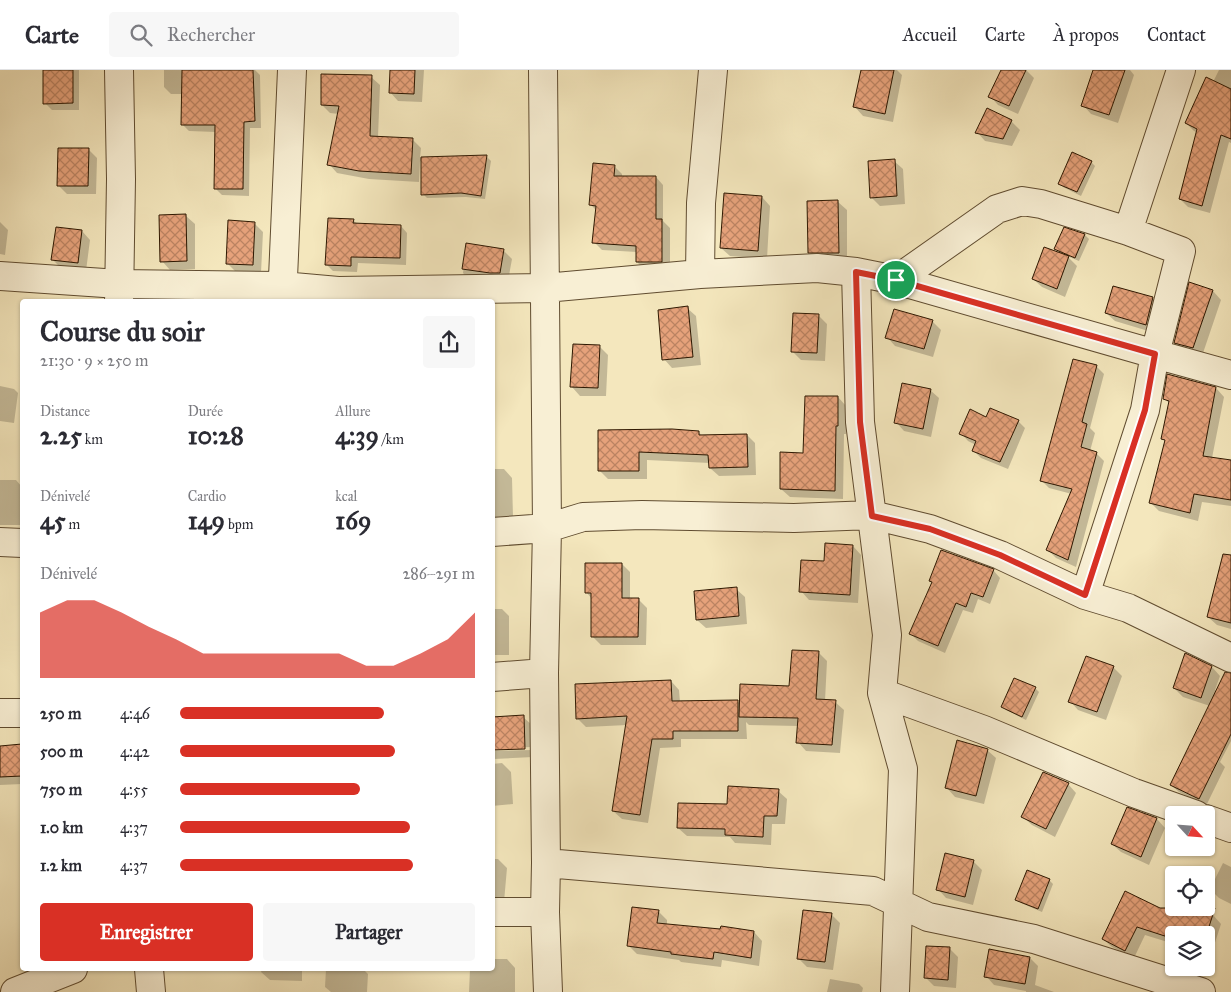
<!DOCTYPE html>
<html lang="fr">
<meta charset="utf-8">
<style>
body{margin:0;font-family:"IM FELL Great Primer",serif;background:#f7f7f7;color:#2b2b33;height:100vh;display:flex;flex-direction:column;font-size:19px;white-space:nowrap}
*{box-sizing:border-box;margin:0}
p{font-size:16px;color:#7c7c81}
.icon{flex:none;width:28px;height:28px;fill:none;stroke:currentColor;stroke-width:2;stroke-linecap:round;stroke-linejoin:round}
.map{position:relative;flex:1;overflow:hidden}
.sheet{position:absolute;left:20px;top:229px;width:475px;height:672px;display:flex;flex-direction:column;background:#fff;border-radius:5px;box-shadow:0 1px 4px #0004}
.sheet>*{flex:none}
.needle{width:32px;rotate:116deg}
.controls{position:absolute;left:1165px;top:736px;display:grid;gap:10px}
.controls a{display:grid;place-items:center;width:50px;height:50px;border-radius:5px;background:#fff;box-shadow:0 1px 4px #0004;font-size:25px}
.pin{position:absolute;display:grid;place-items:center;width:42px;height:42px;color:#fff;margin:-21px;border:2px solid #fff;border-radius:50%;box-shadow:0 1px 5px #0007}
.round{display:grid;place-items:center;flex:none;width:52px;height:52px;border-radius:5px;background:#f7f7f7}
.overview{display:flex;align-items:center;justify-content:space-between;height:85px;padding:0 20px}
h1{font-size:28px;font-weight:700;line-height:38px}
.stats{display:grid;grid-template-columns:repeat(3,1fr);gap:8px;height:85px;padding:5px 20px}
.stats div{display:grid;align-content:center}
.stats b{font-size:25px;font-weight:700}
.stats small{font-size:14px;font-weight:400}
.stats p{font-size:14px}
.chart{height:140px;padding:10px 20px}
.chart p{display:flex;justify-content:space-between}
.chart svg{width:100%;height:90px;margin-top:5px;fill:#d93025;opacity:.7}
.primary-button{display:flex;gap:10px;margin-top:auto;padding:10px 20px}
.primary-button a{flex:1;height:58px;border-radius:5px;background:#d93025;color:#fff;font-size:20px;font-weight:700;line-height:58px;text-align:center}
.primary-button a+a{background:#f7f7f7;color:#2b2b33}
ul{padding:0 20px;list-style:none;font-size:16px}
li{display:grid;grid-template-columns:80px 60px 1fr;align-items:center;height:38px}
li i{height:12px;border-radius:6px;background:#d93025}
header{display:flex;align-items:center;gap:30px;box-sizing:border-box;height:70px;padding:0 25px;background:#fff;border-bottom:1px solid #e1e1e2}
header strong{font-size:24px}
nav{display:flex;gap:28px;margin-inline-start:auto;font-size:18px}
.search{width:350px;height:45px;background:#f7f7f7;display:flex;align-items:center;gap:12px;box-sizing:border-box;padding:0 18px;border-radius:5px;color:#7c7c81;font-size:19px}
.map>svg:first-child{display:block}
</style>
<header>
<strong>Carte</strong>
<div class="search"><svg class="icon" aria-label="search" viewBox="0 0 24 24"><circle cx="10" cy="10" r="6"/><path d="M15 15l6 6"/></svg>Rechercher</div>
<nav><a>Accueil</a><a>Carte</a><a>À propos</a><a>Contact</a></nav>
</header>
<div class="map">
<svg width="1231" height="922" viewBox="0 0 1231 922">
<defs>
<pattern id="building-cross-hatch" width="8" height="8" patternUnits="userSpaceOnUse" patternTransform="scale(1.25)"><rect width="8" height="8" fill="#e6a27b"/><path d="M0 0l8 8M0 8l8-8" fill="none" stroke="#bb8362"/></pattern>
</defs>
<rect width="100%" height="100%" fill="#f4e7bd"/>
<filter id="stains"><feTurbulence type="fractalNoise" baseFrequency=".004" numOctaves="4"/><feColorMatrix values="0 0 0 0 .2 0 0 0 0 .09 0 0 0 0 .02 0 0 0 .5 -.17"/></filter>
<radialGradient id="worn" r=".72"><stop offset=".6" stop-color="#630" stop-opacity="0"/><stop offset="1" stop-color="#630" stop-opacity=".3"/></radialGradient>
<path fill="#0003" d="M45 0H79V40H52L45 33Z
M164 0H255L260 5 261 58H250L249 126 222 125 215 118 216 62 189 61 182 54 183 24H171L164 17Z
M392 0H424L422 32 398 31 390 22Z
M862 0H897L902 5 893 52 863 46 855 37Z
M1002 0H1026L1034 8 1018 44 998 35 990 26Z
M1094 0H1130L1134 5 1118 53 1091 44 1083 35Z
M1219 0H1231V73L1229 72 1210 143 1188 137 1180 129 1198 63 1194 61 1186 53 1213 12Z
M371 7 380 15 378 67 412 69 421 78 420 88 487 87 491 91 485 129 466 127 427 128 423 124 422 92 420 91 419 112 369 109 337 103 329 94 339 44 330 43 322 35Z
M1011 51 1020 60 1012 76 985 71 977 62Z
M89 80 97 88 96 124H67L58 115Z
M894 91 903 99 905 134 880 136 871 127Z
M1091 92 1095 96 1081 126 1063 117 1059 113Z
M614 96 622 104V107H656L663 115V151L670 158V199L645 200 637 192V182L602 180 594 172 596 140 591 135Z
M762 127 770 136 767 189 730 186 721 178Z
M838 132 847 140V191H818L809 182Z
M186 146 195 154V199L170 200 162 191Z
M353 150 357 154 401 156 407 163 406 195 358 193 357 202 333 201 326 194Z
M0 152 8 160 5 185 0 184Z
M254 153 263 162 261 203 236 202 227 193Z
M1064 159 1085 165 1089 169 1079 191 1067 186 1077 196 1065 227 1042 217 1033 209 1062 185 1056 179Z
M82 161 90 170 86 201 61 198 52 189Z
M467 174 503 180 512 189 508 211 471 212 463 203Z
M1190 214 1213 221 1221 230 1202 286 1184 281 1175 273Z
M1153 228 1161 237 1155 263 1115 251 1106 243Z
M687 238 696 246 701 295 672 298 664 289Z
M895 240 933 252 941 260 933 287 895 276 887 267Z
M818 245 827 254 825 291 801 290 792 281Z
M600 277 608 285 606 326H580L572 317Z
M1096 296 1104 304 1090 358 1095 363 1090 381 1096 383 1104 391 1076 497 1056 488 1048 480 1072 424 1049 418 1041 410Z
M0 316 14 319 18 323 14 353 0 351Z
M1216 318 1224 327 1212 388 1231 392V436L1202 432 1198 451 1159 441 1151 433 1166 371 1163 368 1170 334 1164 328Z
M930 320 939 328 931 367 904 361 896 352Z
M838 327 846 336V364H844L843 429 790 427 781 419 805 384Z
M987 348 1018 351 1025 358 1008 399 981 388 974 381 976 375 968 371 961 363Z
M599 361 698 362 703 366 747 365 755 373 756 405 719 406 710 398V393L647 390V409H608L599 400Z
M492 399H504L512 408 513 447 492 448Z
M0 410H16L22 417V455H0Z
M853 476 861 485 858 533 809 530 801 521 825 492Z
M622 494 630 502V530H639L647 538 646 575H601L592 566V529L587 523Z
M993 500 1000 508 990 534 978 529 973 543 963 540 945 583 918 571 911 564 932 513 930 511Z
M1231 510V559L1217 555 1208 547Z
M736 519 745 527 747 554 706 558 697 550Z
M492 539H502L509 546V585H492Z
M819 583 827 591 825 631 835 632 844 640 840 683 806 681 798 672 799 656 749 655 746 652 747 669H681V677L660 678 648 753 622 749 613 741 627 655 586 657 577 648 671 611 679 620 680 632H738L741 634 790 617Z
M1113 597 1122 606 1106 650 1078 640 1070 631Z
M1212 597 1220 606 1215 620 1231 628V671L1220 692 1225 697 1206 736 1179 722 1171 715 1210 636 1183 627 1174 618Z
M1035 618 1039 622 1026 650 1006 640 1002 636Z
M523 647 532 655 533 687 494 689 492 687V681L532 680 531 677 492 679Z
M22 675V714L0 715V677Z
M987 680 996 688 984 734 955 727 947 718Z
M502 693 511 702 513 734 492 736V694Z
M1068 714 1076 723 1055 767 1032 755 1023 747Z
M778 721 787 729 785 754H772L771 775 735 773 730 767 687 766 678 758 728 736Z
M1128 739 1157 749 1165 758 1149 795 1121 782 1112 774Z
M492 789H498L507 798 504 832H492Z
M973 791 982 800 973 835 946 828 938 819Z
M1223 793 1231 797V834L1219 828 1210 819Z
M1049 810 1053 814 1042 842 1021 833 1017 829Z
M1126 822 1178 848 1181 838H1189L1213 845 1221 854 1211 885 1206 884V865H1174V874L1145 865 1134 888 1112 877 1103 869Z
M658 841 667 850V855L754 862 762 871 759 896 722 890 721 897 681 892 679 890 637 884 628 875Z
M831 844 840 853 833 900 807 897 798 888Z
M949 878 958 887 956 918 934 916 926 908Z
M1030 888 1038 896 1035 915 1054 922H1026V921L994 915 986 906Z
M492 889H507L515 898V922H469L470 899H492Z
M262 899H302V911L270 910 261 902Z
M326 899H363L368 904 367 922H331L325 917Z
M830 909 859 914 863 918 862 922H827Z"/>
<path fill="url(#building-cross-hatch)" stroke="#2e1801" d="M43 0H73V33L43 34Z
M182 0H253L255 51 244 52 243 119H214L215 55H181Z
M390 0H415L414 24 389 23Z
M861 0H894L885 44 853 37Z
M1001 0H1026L1009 36 988 27Z
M1093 0H1125L1109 45 1081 36Z
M321 4 372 5 370 66 413 68 411 104 359 101 327 95 339 36 321 35Z
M1206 7 1231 19V69L1221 65 1202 136 1179 129 1197 59 1185 53Z
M987 38 1012 50 1003 69 975 63Z
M58 78H89L88 116H57Z
M1072 82 1092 91 1077 122 1058 114Z
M487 85 481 126 461 123 421 125V87Z
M895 89 897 126 870 128 868 91Z
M593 93 615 95 614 106H656V149H662V192H636V176L592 173 596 136 589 135Z
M724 123 762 126 758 181 720 178Z
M838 130 839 183H808L807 131Z
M186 144 187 191 160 192 159 145Z
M328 148 354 149 353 153 401 155 400 188 351 187V196L325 195Z
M228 150 255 152 253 195 226 194Z
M56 157 82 160 78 193 51 190Z
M1064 157 1085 164 1075 188 1054 179Z
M466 173 504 179 500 203H490L462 199Z
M1044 177 1069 186 1057 219 1032 209Z
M1189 212 1213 220 1193 278 1174 273Z
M1113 216 1153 227 1146 255 1105 243Z
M688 236 693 287 662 290 658 240Z
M894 239 933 250 924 279 885 268Z
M793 243 819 244 817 283 791 282Z
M573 274 600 275 598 318 570 317Z
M1073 289 1097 295 1082 352 1087 354 1081 377 1097 382 1068 490 1046 480 1072 419 1040 411Z
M1167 304 1216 317 1203 386 1231 390V430L1194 424 1190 443 1149 433 1165 370 1161 369 1169 331 1163 329Z
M902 313 931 319 923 359 894 353Z
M805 326H838V356H836L835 421 780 419V382L803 383Z
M990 338 1019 350 1000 392 972 381 976 371 959 364 970 339 986 347Z
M672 359 699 361V365L747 364 748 397 709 398 708 385 639 382V401H598V360Z
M825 473 853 475 850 525 799 522 801 490 824 491Z
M941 480 994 499 983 527 971 523 966 537 956 533 938 576 909 564 932 512 929 511Z
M1223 484 1231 485V553L1207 547Z
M585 493H622V528H639L638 567H591V523H585Z
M737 517 739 546 696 550 694 521Z
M792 580 819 581 816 629 836 630 832 675 796 673 798 648 739 647 740 614 789 616Z
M1185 583 1212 596 1201 628 1173 618Z
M1086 586 1114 596 1097 642 1068 632Z
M1225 602 1231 603V664L1199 729 1170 715Z
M1014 608 1036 617 1022 647 1001 637Z
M671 610 672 631 738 630V661H673V669H652L640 745 612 741 627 646 576 649 575 614Z
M524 645 525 679 492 680V647Z
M957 670 988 679 976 726 945 718Z
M22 674V706L0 707V676Z
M1043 702 1069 713 1046 759 1021 747Z
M728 716 779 719 777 746H764L763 767 725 765V759L677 758 678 733 727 734Z
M1127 737 1157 748 1141 787 1111 774Z
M945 783 974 790 965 827 936 820Z
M1027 800 1050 809 1038 839 1015 830Z
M1125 821 1160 838H1215L1206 866 1174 865V869L1137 857 1125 881 1102 869Z
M632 837 659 840 657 853 720 859 721 856 754 861 751 888 714 882 713 889 671 884V882L627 876Z
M803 840 832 843 825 892 797 889Z
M926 876 950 877 948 910 924 908Z
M989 879 1030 887 1025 914 984 907Z"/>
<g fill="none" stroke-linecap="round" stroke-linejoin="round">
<defs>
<path id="minor" d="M543 0 547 458 544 603 546 793 545 842 548 922
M1128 161 1181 0
M856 202 860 352 887 565 882 623 903 699 895 922
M700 204 701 133 713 0
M0 206 119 214 282 216 338 221 545 218 700 204 817 198 856 202 896 210 1155 284 1231 305
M896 210 997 139 1022 131 1041 134 1128 161 1181 181 1155 284 1145 340 1085 525
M119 231 121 109 119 0
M282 231 292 0
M492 462 547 458 583 447 642 445 794 448 872 445 930 459 1000 485 1085 525 1128 538 1231 588
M0 472 22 473
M492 607 544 603
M882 623 984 660 1134 723 1196 745
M0 643H22
M1206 749 1231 758
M546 793 873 821 928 847 1034 869 1201 922
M492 842H545
M149 899 151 922
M15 922 73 899"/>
</defs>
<use href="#minor" stroke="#604c30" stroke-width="30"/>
<use href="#minor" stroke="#f8efd4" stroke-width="28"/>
</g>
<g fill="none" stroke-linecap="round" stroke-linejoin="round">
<defs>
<path id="route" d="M856 202 896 210 1155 284 1145 340 1085 525 1000 485 930 459 872 446 860 352Z"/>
</defs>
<use href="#route" stroke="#fff" stroke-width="10"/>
<use href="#route" stroke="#d93025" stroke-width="6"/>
</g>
<rect width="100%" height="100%" filter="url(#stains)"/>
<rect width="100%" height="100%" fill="url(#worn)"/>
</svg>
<div class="controls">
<a><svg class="needle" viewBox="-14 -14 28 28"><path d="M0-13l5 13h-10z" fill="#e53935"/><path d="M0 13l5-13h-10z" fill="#7c7c81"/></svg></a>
<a><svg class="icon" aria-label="locate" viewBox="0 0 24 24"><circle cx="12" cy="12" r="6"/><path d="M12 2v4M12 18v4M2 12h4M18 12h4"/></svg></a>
<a><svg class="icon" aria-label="layers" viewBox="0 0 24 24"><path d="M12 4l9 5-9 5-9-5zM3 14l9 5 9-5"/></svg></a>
</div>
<div class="pin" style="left:896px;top:210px;background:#1e9e55"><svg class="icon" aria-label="arrive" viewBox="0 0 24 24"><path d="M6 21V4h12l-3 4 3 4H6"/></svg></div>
<section class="sheet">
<div class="overview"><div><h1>Course du soir</h1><p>21:30 · 9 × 250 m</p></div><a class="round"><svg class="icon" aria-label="share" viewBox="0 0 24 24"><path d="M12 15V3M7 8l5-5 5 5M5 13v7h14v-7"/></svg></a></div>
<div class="stats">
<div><p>Distance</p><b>2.25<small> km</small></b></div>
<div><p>Durée</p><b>10:28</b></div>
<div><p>Allure</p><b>4:39<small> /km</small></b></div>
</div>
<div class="stats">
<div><p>Dénivelé</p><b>45<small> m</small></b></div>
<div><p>Cardio</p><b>149<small> bpm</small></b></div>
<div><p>kcal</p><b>169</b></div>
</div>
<div class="chart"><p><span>Dénivelé</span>286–291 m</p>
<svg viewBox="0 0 160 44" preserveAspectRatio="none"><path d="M0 44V12L10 6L20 6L30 12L40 19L50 25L60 32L70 32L80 32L90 32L100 32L110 32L120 38L130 38L140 32L150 25L160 12V44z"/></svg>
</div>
<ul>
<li><b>250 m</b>4:46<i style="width:69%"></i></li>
<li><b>500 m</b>4:42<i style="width:73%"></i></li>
<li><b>750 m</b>4:55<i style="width:61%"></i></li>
<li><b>1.0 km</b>4:37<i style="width:78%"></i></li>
<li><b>1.2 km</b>4:37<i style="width:79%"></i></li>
</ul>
<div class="primary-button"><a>Enregistrer</a><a>Partager</a></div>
</section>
</div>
